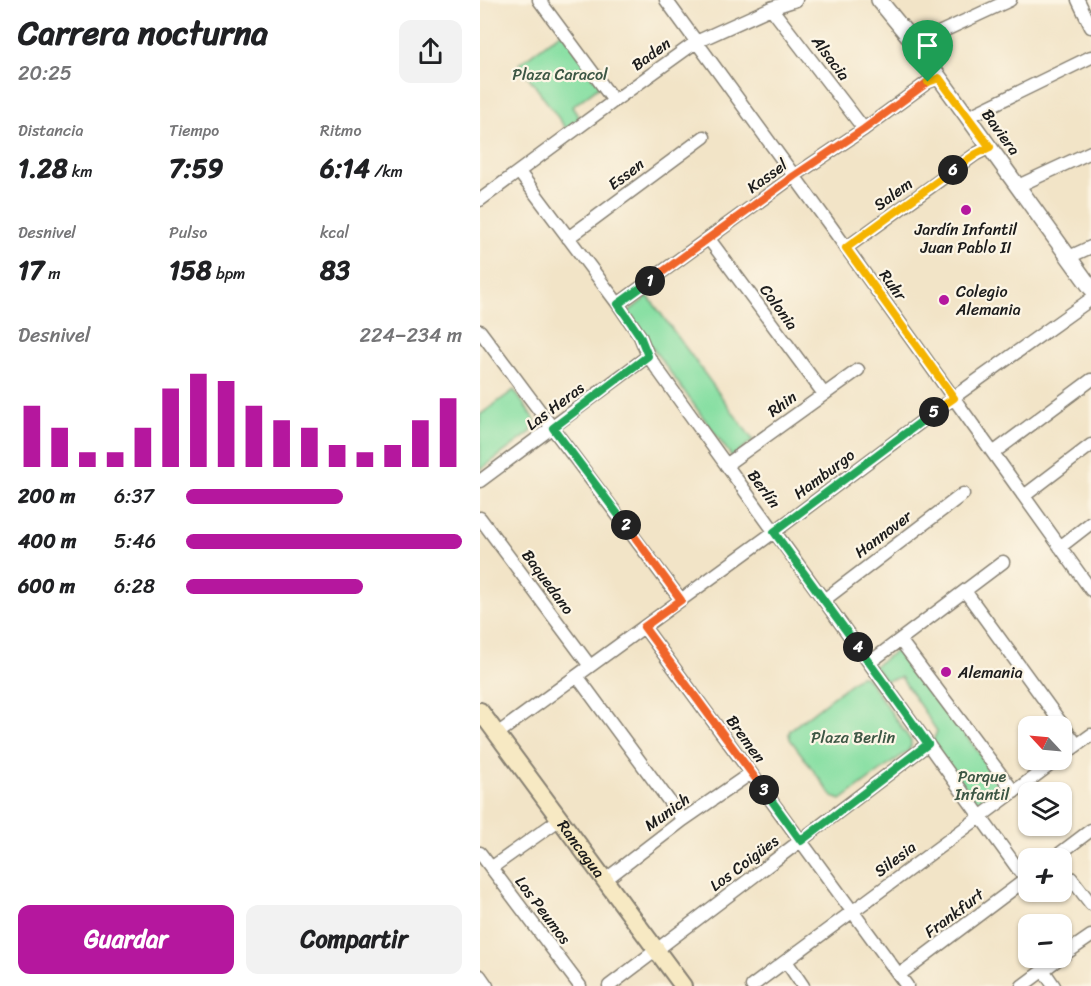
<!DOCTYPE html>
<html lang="es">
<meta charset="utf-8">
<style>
body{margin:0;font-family:Sriracha,sans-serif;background:#f2f2f2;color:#202124;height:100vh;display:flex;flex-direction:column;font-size:22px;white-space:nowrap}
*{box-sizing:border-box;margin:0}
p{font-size:20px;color:#757577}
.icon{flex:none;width:33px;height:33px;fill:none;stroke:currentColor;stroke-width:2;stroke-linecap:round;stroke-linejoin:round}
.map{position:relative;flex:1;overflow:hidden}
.details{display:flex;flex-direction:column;background:#fff;width:480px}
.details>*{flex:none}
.needle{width:39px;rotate:296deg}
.controls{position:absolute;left:538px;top:716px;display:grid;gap:12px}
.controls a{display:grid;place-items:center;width:54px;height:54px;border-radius:12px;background:#fff;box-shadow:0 2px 4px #0004;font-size:30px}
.pin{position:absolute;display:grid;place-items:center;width:51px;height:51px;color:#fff;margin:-62px -26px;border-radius:50% 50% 50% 0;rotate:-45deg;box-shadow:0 0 6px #0007}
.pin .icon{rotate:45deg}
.km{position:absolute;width:30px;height:30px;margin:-15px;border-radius:50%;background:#222;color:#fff;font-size:16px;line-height:30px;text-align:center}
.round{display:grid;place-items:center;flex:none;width:63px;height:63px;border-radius:12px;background:#f2f2f2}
.summary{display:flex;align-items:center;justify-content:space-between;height:102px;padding:0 18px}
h1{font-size:33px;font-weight:700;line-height:45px}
.stats{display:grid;grid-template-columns:repeat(3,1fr);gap:9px;height:102px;padding:6px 18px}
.stats div{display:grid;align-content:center}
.stats b{font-size:26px;font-weight:700}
.stats small{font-size:16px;font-weight:400}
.stats p{font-size:16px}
.chart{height:168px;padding:12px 18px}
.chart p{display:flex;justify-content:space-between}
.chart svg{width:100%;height:108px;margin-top:6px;stroke:#b5179e;stroke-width:6}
.primary-button{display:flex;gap:12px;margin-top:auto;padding:12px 18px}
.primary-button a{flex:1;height:69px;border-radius:12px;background:#b5179e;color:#fff;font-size:24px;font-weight:700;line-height:69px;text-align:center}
.primary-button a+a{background:#f2f2f2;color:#202124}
ul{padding:0 18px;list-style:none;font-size:20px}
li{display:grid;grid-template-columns:96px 72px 1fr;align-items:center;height:45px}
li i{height:15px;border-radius:8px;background:#b5179e}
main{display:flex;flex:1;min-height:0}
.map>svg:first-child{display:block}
</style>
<main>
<section class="details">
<div class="summary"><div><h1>Carrera nocturna</h1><p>20:25</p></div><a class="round"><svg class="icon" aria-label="share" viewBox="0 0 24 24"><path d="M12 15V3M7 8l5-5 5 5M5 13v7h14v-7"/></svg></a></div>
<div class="stats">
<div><p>Distancia</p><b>1.28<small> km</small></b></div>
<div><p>Tiempo</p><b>7:59</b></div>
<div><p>Ritmo</p><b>6:14<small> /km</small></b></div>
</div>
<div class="stats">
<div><p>Desnivel</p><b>17<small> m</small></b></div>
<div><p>Pulso</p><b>158<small> bpm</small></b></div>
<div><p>kcal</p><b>83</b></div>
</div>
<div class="chart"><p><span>Desnivel</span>224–234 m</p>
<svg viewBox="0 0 160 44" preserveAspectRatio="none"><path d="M5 44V19M15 44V28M25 44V38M35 44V38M45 44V28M55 44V12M65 44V6M75 44V9M85 44V19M95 44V25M105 44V28M115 44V35M125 44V38M135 44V35M145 44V25M155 44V16"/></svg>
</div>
<ul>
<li><b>200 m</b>6:37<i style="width:57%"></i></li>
<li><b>400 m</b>5:46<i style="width:100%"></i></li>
<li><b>600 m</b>6:28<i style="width:64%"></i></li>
</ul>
<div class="primary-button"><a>Guardar</a><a>Compartir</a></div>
</section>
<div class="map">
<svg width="611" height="986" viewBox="0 0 611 986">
<rect width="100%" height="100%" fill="#fcf5e5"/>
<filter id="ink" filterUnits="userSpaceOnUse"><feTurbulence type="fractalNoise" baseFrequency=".0167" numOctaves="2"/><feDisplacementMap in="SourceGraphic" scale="12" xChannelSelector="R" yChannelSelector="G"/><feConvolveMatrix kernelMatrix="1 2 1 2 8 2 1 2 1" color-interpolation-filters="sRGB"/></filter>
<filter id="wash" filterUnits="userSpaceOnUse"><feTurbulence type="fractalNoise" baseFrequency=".008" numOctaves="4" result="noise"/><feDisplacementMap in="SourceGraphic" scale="24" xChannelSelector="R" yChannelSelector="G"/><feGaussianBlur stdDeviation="1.35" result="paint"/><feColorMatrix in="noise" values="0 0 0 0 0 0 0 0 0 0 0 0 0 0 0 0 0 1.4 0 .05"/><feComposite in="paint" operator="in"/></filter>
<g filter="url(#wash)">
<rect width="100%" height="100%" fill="#f2e4c7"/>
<path fill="#87dfa3" stroke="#527e60" stroke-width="1.5" d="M83 31 122 84 92 107 103 123 90 134 39 64Z
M168 296 273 440 252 457 147 313Z
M34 390 56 422 51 432 0 470V415Z
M419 649 528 790 502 809 451 746 457 731 421 677 405 681 394 666Z
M380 676H384L388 679 431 741V746L428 751 361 800 353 797 310 739 309 734 310 730Z"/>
</g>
<g filter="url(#ink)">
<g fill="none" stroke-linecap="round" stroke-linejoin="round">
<defs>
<path id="minor" d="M59 0 134 101
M186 0 352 228 611 590
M598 0 611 27
M291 8 384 129
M435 44 530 0
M488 117 611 57
M39 172 138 304 160 336 168 356 221 430 546 880 549 881
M538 186 611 152
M0 200 134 101 216 42 291 8 316 0
M88 238 224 137
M229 239 344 394
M366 248 496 154 510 147
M589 257 611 247
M138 304 314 176 384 129 448 82 459 78
M0 331 201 600
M513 453 611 380
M246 465 378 370
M0 481 168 356
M544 496 611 445
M0 518 110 666
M580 547 611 523
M485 591 597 745
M344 600 483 494
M164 627 427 986
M420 640 534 792
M389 663 523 562
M97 676 203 820
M17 734 294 532 481 392 611 299
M582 756 611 735
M0 853 100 986
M574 858 611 830
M11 868 80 819
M125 880 203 820 271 773
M582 880 591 878 611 904
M582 956 611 936
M306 961 323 986
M563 970 574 986
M419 975 549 877
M0 976 7 986
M129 986 448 744
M272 986 578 759
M542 986 581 957"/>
<path id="tertiary" d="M399 0 435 44 611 288"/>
<g id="secondary">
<path id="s1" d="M0 711 203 986"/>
</g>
</defs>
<use href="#minor" stroke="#878072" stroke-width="15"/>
<use href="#tertiary" stroke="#878072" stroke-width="18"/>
<use href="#secondary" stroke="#878072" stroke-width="20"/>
<use href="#minor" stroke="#fff" stroke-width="12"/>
<use href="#tertiary" stroke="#fff" stroke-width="15"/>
<use href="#secondary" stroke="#f7e9c3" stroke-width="16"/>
</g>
</g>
<g fill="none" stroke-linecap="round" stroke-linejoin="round" filter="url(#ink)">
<defs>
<path id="split-1" d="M170 281 314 176 384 129 448 82"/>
<path id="split-2" d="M146 525 73 428 168 356 160 336 138 304 170 281"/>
<path id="split-3" d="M146 525 201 600 164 627 284 790"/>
<path id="split-4" d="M284 790 321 841 448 744 378 647"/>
<path id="split-5" d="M378 647 294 532 454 412"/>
<path id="split-6" d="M454 412 474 398 366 248 473 170"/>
<path id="split-7" d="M448 82 459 78 510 147 496 154 473 170"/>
</defs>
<use href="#split-1" stroke="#fff" stroke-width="12"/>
<use href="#split-2" stroke="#fff" stroke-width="12"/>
<use href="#split-3" stroke="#fff" stroke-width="12"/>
<use href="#split-4" stroke="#fff" stroke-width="12"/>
<use href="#split-5" stroke="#fff" stroke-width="12"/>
<use href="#split-6" stroke="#fff" stroke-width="12"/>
<use href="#split-7" stroke="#fff" stroke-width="12"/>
<use href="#split-1" stroke="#f0652b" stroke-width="8"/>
<use href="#split-2" stroke="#22a559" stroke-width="8"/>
<use href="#split-3" stroke="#f0652b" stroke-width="8"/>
<use href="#split-4" stroke="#22a559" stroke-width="8"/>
<use href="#split-5" stroke="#22a559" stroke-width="8"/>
<use href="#split-6" stroke="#f5b400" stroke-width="8"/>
<use href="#split-7" stroke="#f5b400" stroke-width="8"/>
</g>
<g fill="#b5179e" stroke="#fcf5e5" stroke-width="2">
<circle cx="486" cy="210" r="6"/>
<circle cx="464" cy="300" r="6"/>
<circle cx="466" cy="672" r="6"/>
</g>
<g text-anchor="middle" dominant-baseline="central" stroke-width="4.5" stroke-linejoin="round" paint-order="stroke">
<g font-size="16" fill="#1c1c1c" stroke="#fcf5e5">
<text transform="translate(171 54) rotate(-36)">Baden</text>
<text transform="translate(351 58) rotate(53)">Alsacia</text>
<text transform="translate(521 132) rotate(54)">Baviera</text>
<text transform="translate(146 174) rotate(-37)">Essen</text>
<text transform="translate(287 176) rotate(-36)">Kassel</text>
<text transform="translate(413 194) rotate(-36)">Salem</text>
<text transform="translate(413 285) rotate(54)">Ruhr</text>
<text transform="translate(299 307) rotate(54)">Colonia</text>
<text transform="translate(302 404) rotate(-36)">Rhin</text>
<text transform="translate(75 406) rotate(-37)">Las Heras</text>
<text transform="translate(344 474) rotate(-37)">Hamburgo</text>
<text transform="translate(284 489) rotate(54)">Berlín</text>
<text transform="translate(403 534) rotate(-37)">Hannover</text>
<text transform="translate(68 582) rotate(54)">Baquedano</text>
<text transform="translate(266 739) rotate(54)">Bremen</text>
<text transform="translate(187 812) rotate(-36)">Munich</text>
<text stroke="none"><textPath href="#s1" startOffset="171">Rancagua</textPath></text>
<text transform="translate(415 859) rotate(-37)">Silesia</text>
<text transform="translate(264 863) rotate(-37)">Los Coigües</text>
<text transform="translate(63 910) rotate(53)">Los Peumos</text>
<text transform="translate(474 913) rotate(-37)">Frankfurt</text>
</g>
<g font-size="16" fill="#3c5644" stroke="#fcf5e5">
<text x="80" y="74">Plaza Caracol</text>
<text x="373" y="737">Plaza Berlin</text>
<text x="502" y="776">Parque<tspan x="502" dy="18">Infantil</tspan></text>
</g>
<g font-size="16" fill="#1c1c1c" stroke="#fcf5e5" text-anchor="start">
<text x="486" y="229" text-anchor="middle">Jardín Infantil<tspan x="486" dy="18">Juan Pablo II</tspan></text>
<text x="476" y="291">Colegio<tspan x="476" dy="18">Alemania</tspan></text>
<text x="478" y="672">Alemania</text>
</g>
</g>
</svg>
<div class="controls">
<a><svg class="needle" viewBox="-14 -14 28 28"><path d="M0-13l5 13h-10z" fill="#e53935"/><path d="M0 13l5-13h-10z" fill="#757577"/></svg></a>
<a><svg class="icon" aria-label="layers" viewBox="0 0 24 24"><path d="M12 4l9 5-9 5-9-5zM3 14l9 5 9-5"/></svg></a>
<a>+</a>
<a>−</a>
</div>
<div class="pin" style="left:448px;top:82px;background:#1e9e55"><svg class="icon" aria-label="arrive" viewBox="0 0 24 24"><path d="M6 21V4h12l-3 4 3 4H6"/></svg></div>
<b class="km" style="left:170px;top:281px">1</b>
<b class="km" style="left:146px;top:525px">2</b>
<b class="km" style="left:284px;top:790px">3</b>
<b class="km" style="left:378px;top:647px">4</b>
<b class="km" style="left:454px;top:412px">5</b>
<b class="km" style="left:473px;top:170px">6</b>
</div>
</main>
